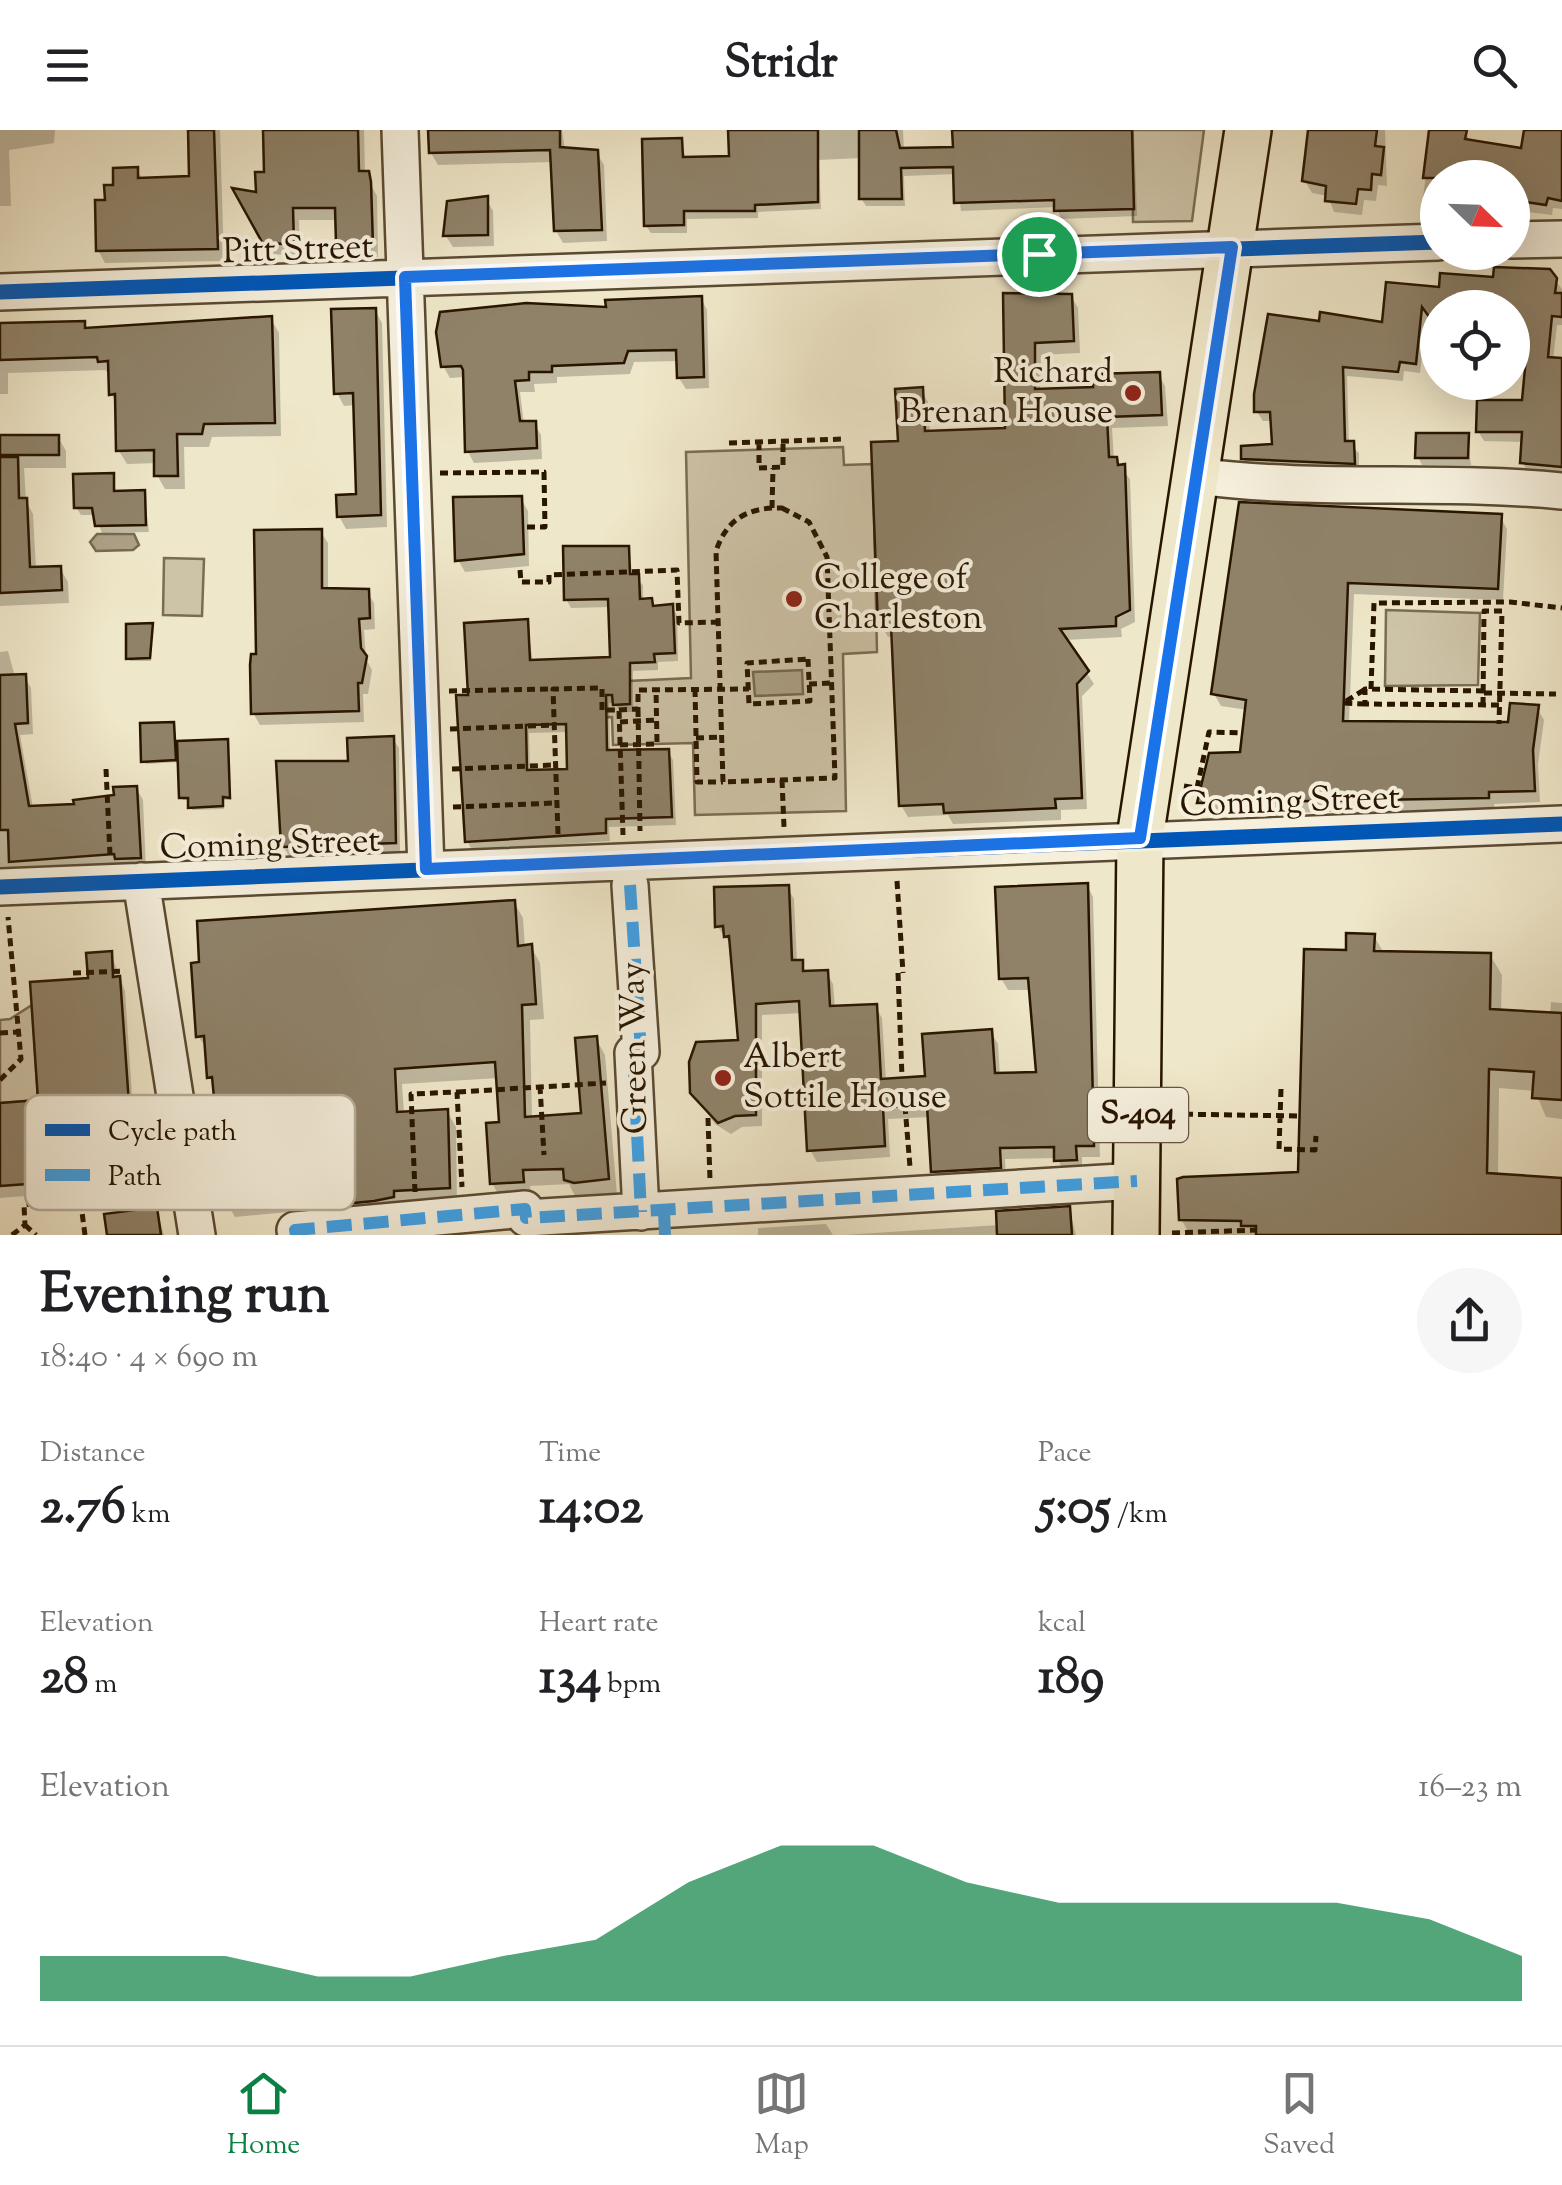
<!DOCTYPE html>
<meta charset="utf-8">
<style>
body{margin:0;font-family:"Sorts Mill Goudy",serif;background:#f6f6f6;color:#202124;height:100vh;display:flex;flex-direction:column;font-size:38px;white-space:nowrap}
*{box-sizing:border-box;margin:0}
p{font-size:32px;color:#757577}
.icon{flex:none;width:55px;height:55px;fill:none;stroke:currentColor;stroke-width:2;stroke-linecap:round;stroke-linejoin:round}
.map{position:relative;height:1105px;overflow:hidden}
.panel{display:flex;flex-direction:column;background:#fff;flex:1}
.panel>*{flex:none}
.needle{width:65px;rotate:113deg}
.buttons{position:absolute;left:1420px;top:30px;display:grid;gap:20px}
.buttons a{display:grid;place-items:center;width:110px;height:110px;border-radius:50%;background:#fff;box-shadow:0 10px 40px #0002;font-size:50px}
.pin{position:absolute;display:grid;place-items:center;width:85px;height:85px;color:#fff;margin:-42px;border:5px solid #fff;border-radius:50%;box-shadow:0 2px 10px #0007}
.round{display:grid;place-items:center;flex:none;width:105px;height:105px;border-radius:52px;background:#f6f6f6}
.overview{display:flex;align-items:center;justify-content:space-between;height:170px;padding:0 40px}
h1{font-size:55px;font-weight:800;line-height:75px}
.stats{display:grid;grid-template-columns:repeat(3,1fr);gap:15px;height:170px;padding:10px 40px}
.stats div{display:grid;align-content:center}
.stats b{font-size:50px;font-weight:800}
.stats small{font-size:28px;font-weight:400}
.stats p{font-size:28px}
.chart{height:280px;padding:20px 40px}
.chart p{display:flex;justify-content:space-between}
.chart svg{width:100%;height:180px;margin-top:10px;fill:#0b8043;opacity:.7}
header{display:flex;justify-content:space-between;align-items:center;height:130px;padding:0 40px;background:#fff;font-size:45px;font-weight:800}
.tabs{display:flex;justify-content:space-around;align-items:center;height:140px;border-top:2px solid #e0e0e0;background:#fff;font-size:28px;color:#757577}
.tabs a{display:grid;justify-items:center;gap:5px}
.tabs .selected{color:#0b8043}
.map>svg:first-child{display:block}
</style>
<header><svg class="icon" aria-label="menu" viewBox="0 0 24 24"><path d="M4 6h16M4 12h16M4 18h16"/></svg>Stridr<svg class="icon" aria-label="search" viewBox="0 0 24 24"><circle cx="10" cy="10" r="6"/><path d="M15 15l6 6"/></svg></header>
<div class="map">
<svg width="1562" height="1105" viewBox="0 0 1562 1105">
<rect width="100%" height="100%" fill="#efe7c9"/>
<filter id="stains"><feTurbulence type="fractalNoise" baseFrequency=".002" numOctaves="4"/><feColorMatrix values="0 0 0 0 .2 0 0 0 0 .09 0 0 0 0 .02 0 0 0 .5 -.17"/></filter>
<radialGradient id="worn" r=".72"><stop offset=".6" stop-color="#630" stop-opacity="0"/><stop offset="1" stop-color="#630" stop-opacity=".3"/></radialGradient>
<path fill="#cdc3a7" stroke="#7a6c54" stroke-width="2.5" d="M1132 0H1204L1192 91 1133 92Z
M843 317 844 335 873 334 877 522 843 524 846 681 695 685 693 613 613 615 612 587 587 588 586 553 691 548 686 322Z
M164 428 204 429 202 486 163 485Z
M1386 480 1480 483 1478 555 1385 556Z
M32 875 38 970 0 973V890L10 889Z"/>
<path fill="#aba085" stroke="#776850" stroke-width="2.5" d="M97 404H134L139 415 133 420 96 421 90 412Z
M802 540 803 564 755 566 753 542Z"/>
<path fill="#0003" fill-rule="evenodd" d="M0 0H55L54 13 9 20 11 76H0Z
M190 0H220L224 131 105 133 98 120 107 72 116 57 137 40 143 50 192 48Z
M265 0H364L365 44 377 66 378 127 345 125 338 112V90H299L300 126 271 124 236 62 258 64 267 45Z
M433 0H562L565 20 596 22 604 35 607 111 563 113 556 101 553 32 438 35 431 23Z
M750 0H903L904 21 955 19V0H1134L1137 86 1061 89 1057 77 961 81 956 44 904 46 905 76H866L861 68 860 28 819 30 821 79 758 82V88L687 89V103H651L646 96 681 11 686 30 731 28Z
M1310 0H1385L1387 56 1378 55 1376 71 1364 70 1362 85 1334 82 1328 66 1312 63 1305 51Z
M1432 0 1465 2 1471 13 1523 20 1526 0H1562V79L1553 78 1552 85 1512 80V48H1438V79L1429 78 1423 67Z
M486 69 493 81 494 116 453 117 446 106Z
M1548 141 1562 159V195H1557L1553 230 1562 231V345L1528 342 1522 332 1524 312 1484 311 1478 301 1524 273 1528 233H1512V178H1438V211L1424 209 1420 243 1404 241 1403 251 1347 246 1349 314 1359 323V343L1249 339 1244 329 1274 316 1273 291H1263L1257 282 1321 194 1384 195 1441 160Z
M1006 165 1071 166 1078 178 1080 223 1041 225 1040 261 1095 260 1158 244 1165 256 1168 296 1112 298 1114 330 1130 349 1135 492 1121 499 1122 507 1065 510 1094 554 1082 566 1087 679 1061 680V690L953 694 948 685 908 687 901 675 894 507H888L881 495 900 313 921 260 928 272 930 304 1007 300Z
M701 168 707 180 709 258 686 259 679 248V231L634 232 630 244 557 247V253L534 254 535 262H520L524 294 534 293 541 305 542 329 474 333 468 322 464 247 450 248 443 236 608 179Z
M375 180 382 193 387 397 346 399 339 386 359 366 356 275 344 276 337 263Z
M271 189 279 203 281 306 212 307 209 317H184L185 359H165L157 345V333L127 334 119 321 118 275 111 264V245L105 240 8 243V264H0V196L83 193 87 200Z
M1467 305 1471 335H1422L1418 327Z
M0 307H58L66 321V338H24L26 371 33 384 36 439 60 438 68 452 69 473 0 476Z
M112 345 117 364 144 363 149 402 102 403 95 385H81L76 377Z
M521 369 528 381 529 436 465 442 458 430Z
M1241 374 1500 387 1507 399 1503 470 1354 464 1349 593 1510 594 1537 578 1544 590 1538 634 1540 672 1494 674 1495 679 1207 684 1200 672 1242 625 1248 580 1221 576 1214 564Z
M321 402 328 413V461L367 462 374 473 375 499 364 500 366 529 372 540 368 564H363L364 592 260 595 253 583 258 527Z
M628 418 633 447 643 455V471H651L655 478 672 477 677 485 678 531 658 532V540L633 541V582H620L615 573H609L610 622H668L673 630 676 695 609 697 610 711 472 720 467 711 470 567 527 491 533 533 613 529 611 477 571 478 566 469ZM569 602 570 641 530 643 529 603Z
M152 496 151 531H130L129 528Z
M8 521 15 547 24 546 31 558 33 604 20 605 33 678 77 677 136 658 143 670 146 739 0 743V522Z
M173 594 175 614 227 612 230 670H223L224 679 192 680 190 670H183L180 632 145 634Z
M393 609 399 618 400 722 289 726 283 716 350 633Z
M1087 755 1093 767 1100 1027H1082V1042H1064L1057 1028 1005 1029 1006 1049 940 1053 933 1041 930 987 888 989 890 1027 817 1032 810 1020 802 883 762 885V996L742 997 731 1004 715 994 692 962 741 912 733 817 717 796 787 757 794 769 797 833 808 843 826 842 833 854 835 879 875 876 882 888 886 951 927 948 991 902 998 914 1000 946 1039 945 1032 860H1008L1001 848Z
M514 772 523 788 525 818 531 817 540 833 544 889 530 890 532 989 584 985 596 909 605 925 617 1065 584 1068 575 1066 569 1054 530 1056 531 1067 501 1069 492 1053 501 995 498 948 402 954 404 984 447 981 456 997 457 1073 293 1089 289 1082 235 1087 226 1071 209 922 198 906Z
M1374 806 1384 823 1490 825 1502 845 1501 882 1550 885 1551 872 1562 873V989L1546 987 1535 961 1499 958 1498 1046 1562 1050V1105H1190L1181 1089 1301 1044 1348 822Z
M111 824 125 861 134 995 150 1014 140 1026 155 1046 138 1067 116 1048 87 1049 75 1062 0 1068V975L40 972 91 851Z
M156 1079 164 1105H107L106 1087Z
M1069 1079 1076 1105H843L999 1095Z
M826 1094 833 1105H758V1098Z"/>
<path fill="#8f8269" stroke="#281500" stroke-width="2.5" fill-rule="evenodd" d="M188 0H214L218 119 96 121 95 70H105L104 55H113V38L138 37V48L189 46Z
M263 0H358L359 41H369L371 52 373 115 336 113 335 78H293L294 115 262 112 232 58 256 62 255 42H264Z
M428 0H560V17L598 20 602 100 554 101 550 20 429 23Z
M728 0H818V72L755 75V81H684V95L644 96 642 9 682 8 683 27 729 26Z
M859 0H896L900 18 953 17 952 0H1132L1134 79 1054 81V70L954 73 953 37 901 38 902 69H859Z
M1308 0H1377L1375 16 1384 17 1381 45 1372 44 1371 60 1358 59 1356 74 1325 71 1326 56 1302 51Z
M1429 0H1467L1465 9 1521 18 1524 0H1562V71L1548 68 1546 75 1518 71 1512 68V48H1423Z
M488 66V105L443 106 447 71Z
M1494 137 1550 139 1557 148 1555 163H1562V187L1552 186 1548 227 1562 228V337L1520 333 1522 302H1476L1477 270H1522L1527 217 1512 216V178H1438V199L1422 177 1416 234 1400 232 1398 242 1343 237 1345 311H1354L1355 334 1241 329V316L1272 314 1270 282H1254V264L1268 184 1319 191 1320 182 1382 192 1386 152 1439 157 1440 143 1493 147Z
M1003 163 1072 164 1074 211 1035 213V259L1093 257V244L1160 242 1162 285 1107 287 1109 327H1117L1118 335 1125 334 1130 480 1116 487V496L1060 499 1089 541 1077 554 1082 668 1055 669 1056 678 944 683 943 674 899 676 891 495 878 496 871 312 898 311 895 259 923 257 925 301 1005 298Z
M702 166 704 247 677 248 676 220 628 221 624 233 552 236V242H529V250L515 251 520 291H536L537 318 465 322 463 240 461 236 441 237 436 202 440 182 526 173 606 177 605 170Z
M376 178 381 385 337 387 336 365 356 364 353 263 334 264 331 179Z
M272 186 275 293 204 294 202 304H177L178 346H154V320L116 321 115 264 109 265 108 231 98 232 97 227 0 230V193L85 191V198Z
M1416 303H1469L1468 328H1415Z
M0 305H59V325H0Z
M0 327H18L19 368H27L30 437 61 436 62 460 0 463Z
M114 343V361L145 360 146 395 95 396 92 378H74L73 344Z
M522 366 524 424 455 431 453 367Z
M1239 372 1502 384 1498 459 1348 453 1343 591 1508 592 1510 573 1539 575 1533 620 1535 661 1489 662V668L1197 673 1209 623 1240 622 1246 570 1211 564Z
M322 399V458L369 459 370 488 359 489 361 518 367 526 362 553H358L359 581 251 584 250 535 251 524H256L254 400Z
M563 416H629L630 444H639L640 469 652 468 653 476 673 474 675 523 654 524 655 532 630 533V574L613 575 612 565H606L607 620 669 619 672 687 606 689V703L465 712 456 565H468L464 493 528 489 530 530 610 527 608 469 564 470ZM566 594 567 639 527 640 526 595Z
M153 493 150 528 126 529V494Z
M26 544 28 593 15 594 29 676 74 674 73 670 114 665 113 657 137 656 141 728 115 729 114 724 9 732 8 700H0V545Z
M174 592 176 630 141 632 140 593Z
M394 606 396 713 281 717 276 631H348L347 608Z
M228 609 230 668 223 667V676L188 678V668H179L177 611Z
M1088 753 1094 1016H1076L1077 1030 1054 1031V1017L1000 1018 1001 1038 931 1042 927 976 883 977 885 1016 807 1021 799 871 756 874V985L735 986 718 993 690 963 689 932 696 912 738 910 729 806 724 807 723 796 715 797 714 757 789 755 792 830H803V841L828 840 830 876 877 874 881 949 925 946 922 904 992 899 995 943 1036 942 1028 848 999 849 995 757Z
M515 770 518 816 532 814 536 874 522 875 525 987 581 983 575 908 597 906 609 1049 574 1053 564 1050 563 1039 523 1040 524 1052 490 1054 486 993 499 992 495 932 395 939 397 982 448 979 450 1058 394 1061V1067L374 1071 302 1078V1073L282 1074 281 1066 224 1072 212 947 207 948 204 906 196 907 191 833 199 832 197 791Z
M1346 803 1375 804 1374 821 1491 823 1490 879 1562 883V970L1532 968 1534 942 1489 939 1487 1043 1562 1048V1105H1256V1096H1241V1091L1179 1090 1177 1049 1183 1047 1298 1042 1304 819 1346 820Z
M112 821 113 847 120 846 130 988 145 1001 132 1016 150 1033 130 1057 107 1037 80 1038 69 1051 0 1056V973L38 970 30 852 88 848 86 823Z
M1070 1076 1072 1105H997L996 1081Z
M157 1077 161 1105H107L104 1084Z"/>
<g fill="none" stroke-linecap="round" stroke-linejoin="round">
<defs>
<path id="minor" d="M400 0 426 739
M1512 110 1562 109
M0 162 1438 112
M1196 346C1317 362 1440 349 1562 361
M141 751 197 1105
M630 755 641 922 633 923 641 1082
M0 757 1562 694
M296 1105 295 1100 525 1079 526 1088 1137 1051"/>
<path id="major" d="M1136 1105 1140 708 1248 0"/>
</defs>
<use href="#minor" stroke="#5a4a32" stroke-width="40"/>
<use href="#major" stroke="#281500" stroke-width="50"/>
<path stroke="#281500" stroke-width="5" stroke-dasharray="8 5" stroke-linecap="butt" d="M759 312V338L783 337V311
M729 313 844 309
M440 343 544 342 545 397H523
M772 378 773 338
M782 378 809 392 827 427 835 648 723 652 716 421C727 388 749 377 782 378Z
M520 440 521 452H549V445L677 440 679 493 717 492
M808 529 810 571 749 574 747 533Z
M809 554 831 553
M695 559 697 652H723
M1371 559 1374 473 1510 472 1562 478
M1364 560 1343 573 1365 574
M449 561 553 559
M1484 561 1365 559V574L1500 575
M1484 563 1556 564
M1483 575 1484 481H1502L1499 594
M638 579 640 701
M619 580 638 579V560L749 559
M620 592 657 590
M450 599 554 595
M696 608 721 607
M620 615 657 614 656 559
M106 639 110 725
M452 639 554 635
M782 650 784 697
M1184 656 1197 658 1209 602 1243 603
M453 677 555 673
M558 704 553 559 602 558V580H619L623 705
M897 751 903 843
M73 843 125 841
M898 843 902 947
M0 903 18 902
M0 950 21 929 8 787
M540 956 544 1025
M1281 959 1279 1019 1315 1020 1316 1006
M458 962 606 953
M905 976 910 1037
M1172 984 1301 986
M708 988 710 1050
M210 1012 269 1007
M415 1062 411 964 457 962 462 1057
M25 1095 36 1105
M1172 1103 1256 1100
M12 1105 25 1095 24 1075 80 1067
M85 1105 80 1067 157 1055"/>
<use href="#minor" stroke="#f5efdc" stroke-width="35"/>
<use href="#major" stroke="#efe7c9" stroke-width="45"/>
<path stroke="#3ea2e9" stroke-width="12" stroke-dasharray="25 12" stroke-linecap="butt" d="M630 755 641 922 633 923 641 1082
M664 1080 665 1105
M296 1105 295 1100 525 1079 526 1088 1137 1051"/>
<defs>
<path id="cycleway" d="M0 162 1438 112
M0 757 1562 694"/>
</defs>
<use href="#cycleway" stroke="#f5efdc" stroke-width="21"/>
<use href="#cycleway" stroke="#0057b8" stroke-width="15"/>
</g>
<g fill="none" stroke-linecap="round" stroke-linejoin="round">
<defs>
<path id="route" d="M1232 117 1140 708 426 739 405 147Z"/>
</defs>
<use href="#route" stroke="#fff" stroke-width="20"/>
<use href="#route" stroke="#1a73e8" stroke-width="12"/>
</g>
<g fill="#8f2418" stroke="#f5efdc" stroke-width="4">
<circle cx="1133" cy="263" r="10"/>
<circle cx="794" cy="469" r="10"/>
<circle cx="723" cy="948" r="10"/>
</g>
<g text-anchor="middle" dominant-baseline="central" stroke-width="8" stroke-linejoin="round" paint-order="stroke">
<rect fill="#f5efdc" stroke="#665642" stroke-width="2.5" x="1088" y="958" width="100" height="54" rx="8"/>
<g font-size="32" font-weight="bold" fill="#281500">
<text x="1138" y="985">S-404</text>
</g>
<g font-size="35" fill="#281500" stroke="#f5efdc">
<text transform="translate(298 121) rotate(-2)">Pitt Street</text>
<text transform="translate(1290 673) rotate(-2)">Coming Street</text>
<text transform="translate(270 716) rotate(-2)">Coming Street</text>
<text transform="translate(636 918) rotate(-91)">Green Way</text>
</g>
<g font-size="35" fill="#281500" stroke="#f5efdc" text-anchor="start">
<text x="1113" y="243" text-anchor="end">Richard<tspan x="1113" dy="40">Brenan House</tspan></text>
<text x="814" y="449">College of<tspan x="814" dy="40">Charleston</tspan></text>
<text x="743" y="928">Albert<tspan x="743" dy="40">Sottile House</tspan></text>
</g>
</g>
<rect x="25" y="965" width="330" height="115" rx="15" fill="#f5efdc" stroke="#b8ae9a" stroke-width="2.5"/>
<rect x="45" y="994" width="45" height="12" fill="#0057b8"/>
<rect x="45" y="1039" width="45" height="12" fill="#3ea2e9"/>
<g font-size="28" fill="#281500">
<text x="108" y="1010">Cycle path</text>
<text x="108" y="1055">Path</text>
</g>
<rect width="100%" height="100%" filter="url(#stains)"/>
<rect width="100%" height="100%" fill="url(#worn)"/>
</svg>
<div class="buttons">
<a><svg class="needle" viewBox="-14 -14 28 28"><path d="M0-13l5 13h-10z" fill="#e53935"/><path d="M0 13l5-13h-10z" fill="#757577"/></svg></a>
<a><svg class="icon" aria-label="locate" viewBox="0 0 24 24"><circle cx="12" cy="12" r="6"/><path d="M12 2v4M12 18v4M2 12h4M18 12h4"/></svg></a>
</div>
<div class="pin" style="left:1039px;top:124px;background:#1e9e55"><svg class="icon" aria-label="arrive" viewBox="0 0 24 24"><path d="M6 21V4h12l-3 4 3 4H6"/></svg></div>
</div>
<section class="panel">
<div class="overview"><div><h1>Evening run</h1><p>18:40 · 4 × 690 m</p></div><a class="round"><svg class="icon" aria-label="share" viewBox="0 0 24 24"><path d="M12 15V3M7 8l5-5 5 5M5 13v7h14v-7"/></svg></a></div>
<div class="stats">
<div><p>Distance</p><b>2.76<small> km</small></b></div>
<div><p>Time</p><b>14:02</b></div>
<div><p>Pace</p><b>5:05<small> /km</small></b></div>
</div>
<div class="stats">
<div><p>Elevation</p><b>28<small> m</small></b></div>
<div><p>Heart rate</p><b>134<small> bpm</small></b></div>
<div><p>kcal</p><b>189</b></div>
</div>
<div class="chart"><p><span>Elevation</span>16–23 m</p>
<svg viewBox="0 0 160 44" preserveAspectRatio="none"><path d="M0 44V33L10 33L20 33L30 38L40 38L50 33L60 29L70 15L80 6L90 6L100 15L110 20L120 20L130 20L140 20L150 24L160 33V44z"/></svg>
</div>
</section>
<nav class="tabs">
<a class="selected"><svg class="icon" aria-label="home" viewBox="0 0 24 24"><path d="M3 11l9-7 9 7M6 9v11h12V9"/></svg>Home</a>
<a><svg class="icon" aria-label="map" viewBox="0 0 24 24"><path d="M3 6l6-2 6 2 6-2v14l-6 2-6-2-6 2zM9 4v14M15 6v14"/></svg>Map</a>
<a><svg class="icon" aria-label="saved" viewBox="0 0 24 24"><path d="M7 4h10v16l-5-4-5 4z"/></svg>Saved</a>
</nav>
